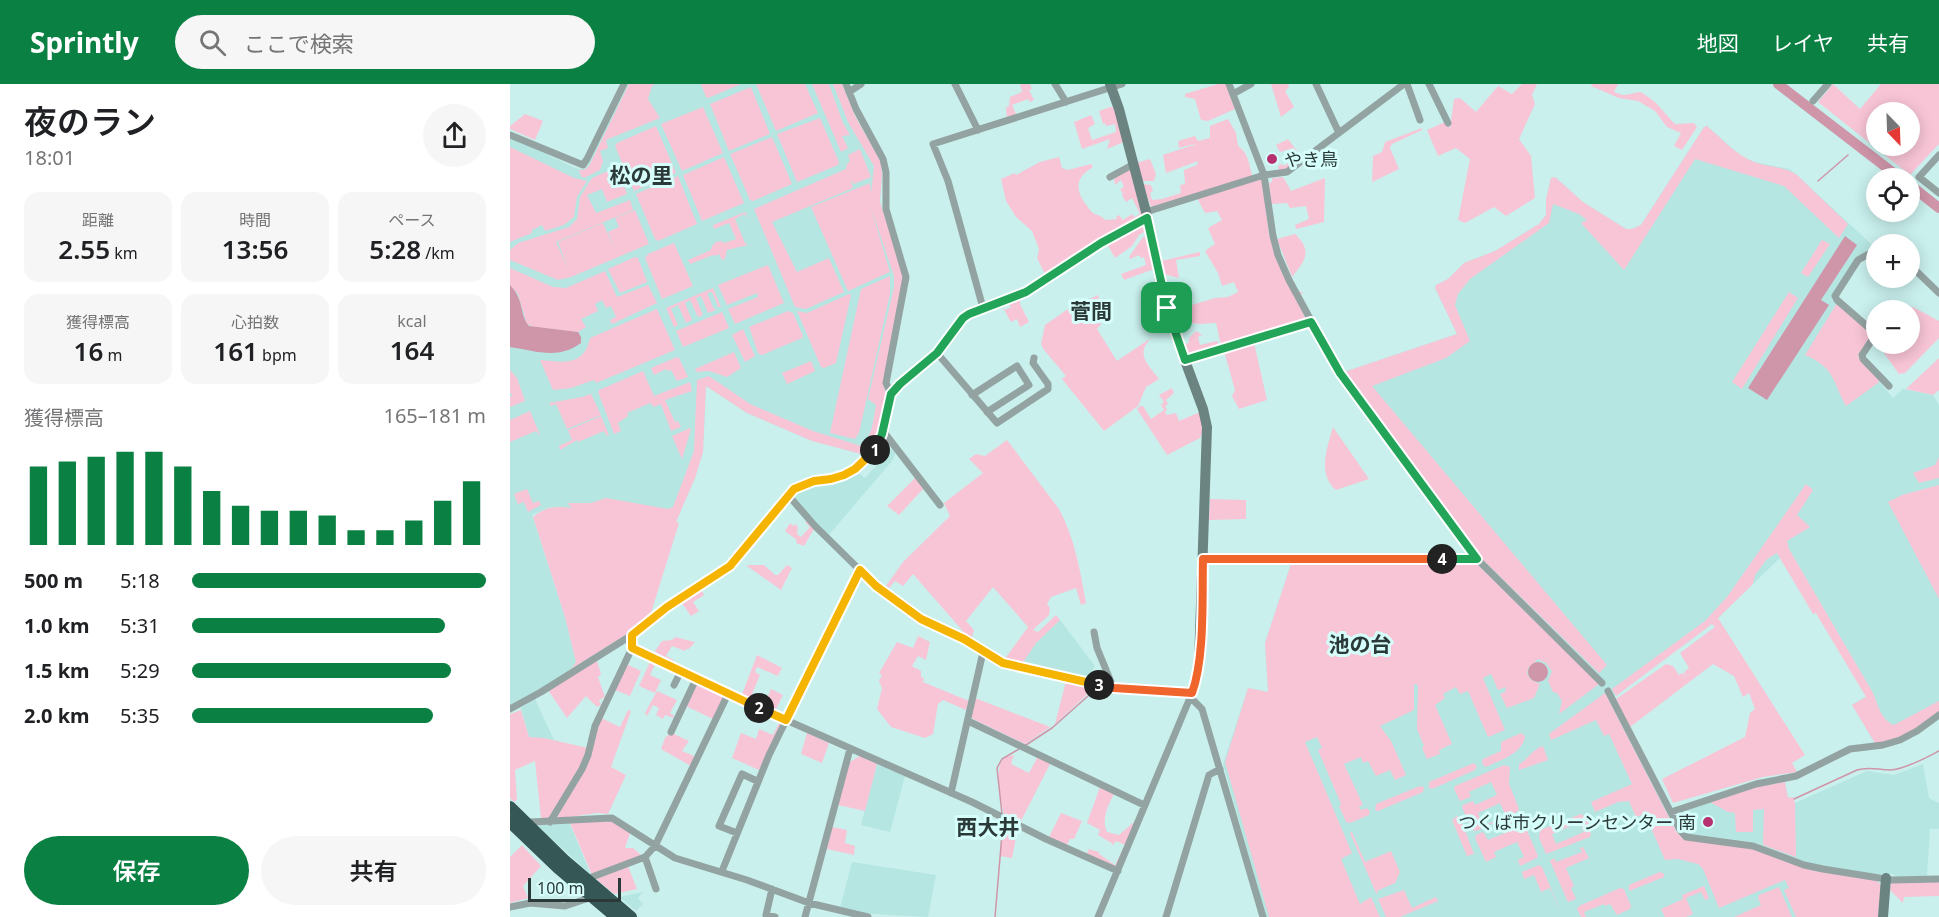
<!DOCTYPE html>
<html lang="ja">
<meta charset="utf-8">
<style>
body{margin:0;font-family:"Noto Sans","Noto Sans JP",sans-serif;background:#f6f6f6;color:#202124;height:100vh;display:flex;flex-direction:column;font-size:22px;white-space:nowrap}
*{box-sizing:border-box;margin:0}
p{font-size:20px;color:#757577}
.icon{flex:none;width:33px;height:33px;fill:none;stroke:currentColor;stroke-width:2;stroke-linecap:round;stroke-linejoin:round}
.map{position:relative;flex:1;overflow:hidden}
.panel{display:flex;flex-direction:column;background:#fff;width:510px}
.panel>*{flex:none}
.needle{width:39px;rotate:157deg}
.controls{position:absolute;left:1356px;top:18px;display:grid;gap:12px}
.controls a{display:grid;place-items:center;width:54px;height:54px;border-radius:50%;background:#fff;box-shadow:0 3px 15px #0003;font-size:30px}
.scale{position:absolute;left:18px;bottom:15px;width:93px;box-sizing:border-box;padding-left:6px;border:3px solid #2b3a39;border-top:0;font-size:16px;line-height:21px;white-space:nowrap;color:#2b3a39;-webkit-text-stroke:4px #d6fefb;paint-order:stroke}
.pin{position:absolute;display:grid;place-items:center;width:51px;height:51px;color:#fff;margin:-26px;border-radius:12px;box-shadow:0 3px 9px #0006}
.km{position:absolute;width:30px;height:30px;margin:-15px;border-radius:50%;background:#222;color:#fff;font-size:16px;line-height:30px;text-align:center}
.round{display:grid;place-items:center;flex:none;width:63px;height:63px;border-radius:32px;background:#f6f6f6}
.headline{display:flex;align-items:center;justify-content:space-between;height:102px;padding:0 24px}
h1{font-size:33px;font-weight:600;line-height:45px}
.metrics{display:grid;grid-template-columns:repeat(3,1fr);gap:9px;height:102px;padding:6px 24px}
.metrics div{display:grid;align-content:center;border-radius:15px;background:#f6f6f6;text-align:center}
.metrics b{font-size:26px;font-weight:600}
.metrics small{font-size:16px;font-weight:400}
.metrics p{font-size:16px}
.chart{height:168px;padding:12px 24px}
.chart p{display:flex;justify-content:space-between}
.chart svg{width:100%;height:108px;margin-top:6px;stroke:#0b8043;stroke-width:6}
.primary-button{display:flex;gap:12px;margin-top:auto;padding:12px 24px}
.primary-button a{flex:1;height:69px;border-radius:36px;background:#0b8043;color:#fff;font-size:24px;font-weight:600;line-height:69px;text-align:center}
.primary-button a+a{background:#f6f6f6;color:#202124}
ul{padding:0 24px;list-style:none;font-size:20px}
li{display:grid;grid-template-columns:96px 72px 1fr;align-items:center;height:45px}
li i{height:15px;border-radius:8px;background:#0b8043}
header{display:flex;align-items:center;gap:36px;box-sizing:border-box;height:84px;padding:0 30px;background:#0b8043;color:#fff}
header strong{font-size:28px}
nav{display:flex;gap:33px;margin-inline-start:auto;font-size:21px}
.search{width:420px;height:54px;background:#f6f6f6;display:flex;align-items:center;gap:15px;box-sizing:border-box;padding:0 21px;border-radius:33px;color:#757577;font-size:22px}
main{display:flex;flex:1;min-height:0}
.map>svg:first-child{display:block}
</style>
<header>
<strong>Sprintly</strong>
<div class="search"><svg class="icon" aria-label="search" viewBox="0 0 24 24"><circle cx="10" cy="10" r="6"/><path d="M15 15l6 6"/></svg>ここで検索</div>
<nav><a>地図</a><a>レイヤ</a><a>共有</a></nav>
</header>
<main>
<section class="panel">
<div class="headline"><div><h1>夜のラン</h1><p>18:01</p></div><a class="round"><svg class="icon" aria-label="share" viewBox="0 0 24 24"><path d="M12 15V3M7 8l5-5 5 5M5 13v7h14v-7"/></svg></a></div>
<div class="metrics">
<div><p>距離</p><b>2.55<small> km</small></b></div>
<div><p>時間</p><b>13:56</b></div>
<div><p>ペース</p><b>5:28<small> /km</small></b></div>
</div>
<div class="metrics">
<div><p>獲得標高</p><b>16<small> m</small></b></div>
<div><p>心拍数</p><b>161<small> bpm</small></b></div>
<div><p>kcal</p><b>164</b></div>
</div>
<div class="chart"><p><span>獲得標高</span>165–181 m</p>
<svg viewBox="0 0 160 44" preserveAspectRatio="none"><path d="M5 44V12M15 44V10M25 44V8M35 44V6M45 44V6M55 44V12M65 44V22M75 44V28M85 44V30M95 44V30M105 44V32M115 44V38M125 44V38M135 44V34M145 44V26M155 44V18"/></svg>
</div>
<ul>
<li><b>500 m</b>5:18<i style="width:100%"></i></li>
<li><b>1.0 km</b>5:31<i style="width:86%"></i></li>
<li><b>1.5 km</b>5:29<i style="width:88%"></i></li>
<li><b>2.0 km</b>5:35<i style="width:82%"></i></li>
</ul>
<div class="primary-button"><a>保存</a><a>共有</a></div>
</section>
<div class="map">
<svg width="1429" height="833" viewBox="0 0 1429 833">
<rect width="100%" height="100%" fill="#c9f0ed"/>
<path fill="#b5e6e2" d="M118 0H332L345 32 366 67 372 90 370 118 392 186 393 197 373 300 377 313 355 371 302 357 237 329 196 302 193 368 185 394 165 439 40 423 22 431 55 533 66 578 61 585 34 604 0 623V53L68 85H74L78 81Z
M1197 42 1230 71 1244 78 1279 85 1287 91 1362 161 1360 167 1345 175 1322 215 1361 249V251L1348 272 1383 314 1393 305 1423 311 1429 321V401L1392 411 1429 514V628L1365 659 1342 621 1363 609 1279 465 1202 540 1099 616 1167 749 1171 752 1305 787 1369 798 1368 833H756L713 680 738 604 758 608 755 559 782 477 965 478 834 288 947 250 925 204 926 201 938 195 954 179 985 167 1029 140 1036 131V115L1041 94 1045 93 1073 118 1116 145H1122L1131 141 1194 43Z
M383 363 386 368 382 377 318 452 283 413 285 408 290 404 346 387 355 394Z
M550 536 585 582 576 596 512 580 526 559Z
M25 615 44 656 19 653 11 624Z
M367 680 395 692 380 748 351 741Z
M1413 680 1419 714 1429 719V745H1420L1417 792 1386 793 1383 790H1367L1303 781 1243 758 1179 750 1173 745 1166 731 1167 728 1246 703 1275 698 1278 714 1283 713 1285 719 1357 687 1384 691Z
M59 738 81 791 26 740Z
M342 778 426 791 418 833 348 829 330 824Z
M133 808 128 814 133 820 126 827 109 813Z"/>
<path fill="#f8c5d6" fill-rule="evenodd" d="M119 0H145L142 2 138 15 150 34 96 56 98 64 90 67 93 77 90 86 74 94 71 92 69 86H74L79 82Z
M191 0H231L198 14 196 13Z
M246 0H295L308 29 266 47Z
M302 0H319L333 39 340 51 332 52 338 64 331 68Z
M323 0H332L345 32 371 78 372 90 370 118 392 186 393 197 373 300 377 313 375 327 364 361 355 371 302 357 237 329 196 302 193 368 185 394 166 438 169 439 140 532 130 542 61 585 66 578 55 533 23 433C36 422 46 422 62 424L57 419H81L96 414 158 425 163 423 184 367 187 296 199 292 240 320 303 347 351 362C363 352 363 336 366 321L358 315 384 203V192L360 121 380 188 338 207 301 123 360 99 361 110 364 82 338 38Z
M510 0H520L522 5 519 6 524 16 520 18 518 15 502 21 506 30 497 33 496 24 499 22 500 13 512 8Z
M708 0H716L725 25 698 37 691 36 685 15 675 13V10Z
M761 0H778L779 3 775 7 784 23 771 33Z
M1012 0H1027L1022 11 1025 20 1009 55 1021 72 1025 114 996 132 984 123 955 139 948 136 960 75 946 64 928 72 917 46 935 38 940 44 944 15 950 14 966 28 988 2 1002 10Z
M1082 0H1108L1104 8C1117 14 1118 9 1130 8 1149 18 1151 26 1165 40L1184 39 1187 43 1172 66 1164 62 1171 49 1157 43 1145 27 1128 17 1109 14 1081 2Z
M1323 0 1350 25 1371 0H1429V60L1400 91 1308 18ZM1366 28H1400V62H1366Z
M241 3 260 50 219 67 200 20Z
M193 23 213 69 172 87 151 40Z
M600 23 605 24 614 58 597 65 600 55 572 65 564 38 581 31 585 40 578 44 582 56 606 48 605 40 596 42 595 39 593 40 589 27Z
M15 30 33 37 25 56 0 45V42Z
M310 34 329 78 328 81 287 98 267 50Z
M718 35 726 49 728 62C738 68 739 80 742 91L752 95 759 151 767 175 796 235 711 262 706 239 690 240 667 237 662 227 705 214 718 213 728 208 724 198 712 202 708 189 695 167 705 160 698 144 712 136 707 127 695 129 685 110 641 123 633 100 641 101 643 107 640 109 642 116 652 115 671 109 670 101 675 100 674 86 687 81 688 77 656 89 653 71 683 61 685 63 684 60 669 64 668 57 685 52 688 57 700 54V42Z
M146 42 166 89 124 107 105 62 107 59Z
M1197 42C1211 54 1225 70 1242 77 1257 84 1273 81 1287 91L1338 140 1329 154 1274 102 1185 75 1114 186 1071 139 1077 136 1069 130 1043 120 1039 139 960 195 948 210 945 221 960 257 936 274 862 302 1097 581 1089 589 970 473 834 290V288L947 250 925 204 926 201 938 195 954 179 985 167 1029 140 1036 131V115L1041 94 1045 93 1073 118 1116 145H1122L1131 141 1194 43Z
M912 44V46L882 60 880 64 889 85 862 98 863 72 872 68 875 58Z
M262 53 282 100 243 117 240 116 220 70Z
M778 55 792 74 777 86 769 87 768 82 772 80 774 82 784 75 780 65 770 68 766 61Z
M0 63 64 94 77 97 67 113 64 133 54 141 35 147 32 141 22 146V149L0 158Z
M350 65 361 93 344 100 341 96 343 104 262 138 287 188 319 174 334 208 296 225 285 223 244 125 336 85 337 80 340 77 338 71Z
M214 73 234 119 192 137 173 91Z
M549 73 552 84 558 86 581 80 583 83C568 92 564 102 574 118 577 121 580 127 583 129 589 132 591 131 595 136L607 135 606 133 609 131 613 136 622 130 624 133 630 130 622 114 616 118 612 112 613 110 610 105 614 103 611 96 605 101 604 94 620 85 632 132 589 156 536 192 527 174 529 165 522 147 506 133 496 117 491 95 505 89 506 91 530 78Z
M640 75 646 90 644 97H631L626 79Z
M107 83 117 110 97 118 92 105 77 111 86 129 120 116 123 126 46 158 58 184 48 158 93 139 105 166 98 148 109 143 105 134 125 126 139 160 61 193 48 196 0 176V166L8 159 59 143 67 135 70 113 82 94Z
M168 92 187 140 148 157 145 155 126 110Z
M773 93 781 107 815 94 814 138 786 145 785 141 799 135 796 122 780 124 777 119 761 120 759 99 762 98V94Z
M235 128 238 134 234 130 225 135 235 159 238 161 217 166 215 175 212 176 209 170 205 172 203 171 180 180 178 176 201 166 202 162 206 158 212 157 214 159 226 155 219 139 204 145 203 141Z
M634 140 636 147 629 151 622 162 605 174 597 160Z
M785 150C803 167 795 177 782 193L788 207 794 209 789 210 767 155Z
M637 151 644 185 614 196 611 190 636 181 634 173 631 174 629 171 620 175 619 173 633 153Z
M1312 156 1320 160 1298 193 1291 189Z
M164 159 183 202 152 215 135 174 138 170Z
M690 168V172L666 176 669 194 653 190 651 177Z
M125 173 128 174 137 198 110 209 98 185Z
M258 181 274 219 225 240 218 225 248 213 247 209 217 221 208 201Z
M0 184 43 203 56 204 95 187 107 213 138 201 147 219 102 240 100 236 106 233 101 222 96 224 92 216 85 220 88 227 71 235 76 243 68 248 24 243 17 240 8 210 0 201Z
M380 192V210L349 349 345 355 320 349 351 205Z
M203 204 211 223H208L202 208 197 209 203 223 206 226 198 229 191 212 186 214 193 231 188 233 180 216 175 219 182 236 176 239 168 221 161 225 168 241 164 243 156 224Z
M1279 208 1288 214 1232 305 1222 298Z
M339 210 341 211 326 279 314 284 311 283 287 227 297 229Z
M588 211 593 237 587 245 607 277 641 254C625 271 638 280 649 295L636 303 628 322 594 347 552 295 556 292 534 266 531 260 535 241 558 225Z
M510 213V220L519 238 510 243 507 235 501 238 492 222 495 226 501 223 498 218Z
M1327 219 1361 249V251L1348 272 1369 296 1368 299 1336 322C1322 296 1324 283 1295 271Z
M1392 222 1403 223 1429 237V254L1395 289 1389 290 1374 269 1381 260H1400V226H1390Z
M147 225 165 266 86 299 84 296 61 304 43 306 30 276C53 278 74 283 80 254Z
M278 227 283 229 293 252 292 254 252 271 248 269 239 243Z
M212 228 219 244 173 263 166 247Z
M233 245 245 272 235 278 222 251Z
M686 247 692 251 688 253 690 261 707 257 710 263 677 269 674 260 679 259V254Z
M744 259 757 316 729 325 722 312 725 306 714 267Z
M224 268 231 284 217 293 199 287 187 288 185 285Z
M167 273 169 274 178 293 167 297 161 286 158 287 156 285 144 291 141 284Z
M1429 274V306L1423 311 1396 305Z
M301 277 305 287 277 300 272 289Z
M0 286 7 294 15 317 0 323V313L2 312 0 307Z
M133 287 144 312 180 298 182 307 155 316 165 338 168 337 171 343 161 347 151 320 144 323 140 319 117 329 118 332 108 339 111 347 104 350 88 308 89 306Z
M662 304 664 309 656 316 658 320 655 322 657 326 655 328 657 331 666 329 669 337 690 328 693 348 690 354 657 371 627 325 630 322H633L641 335 654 326 651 321 654 318 649 311Z
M81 310 91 331 57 345 46 320 41 322 39 319 72 313Z
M20 327 30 351H29L26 347 0 358V336Z
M91 332 99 351 97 352 94 347 68 358 67 356 50 366 49 362 62 356 58 346Z
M823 343 859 395 826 406C807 390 817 364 823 343Z
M180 344 181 345 172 375 162 352Z
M497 356 549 425C565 455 570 486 576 519L571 521 566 504 541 513 537 520 540 524 539 531 523 546 528 548 546 531 550 536 526 559 512 580 494 576 518 543 483 503 456 537 464 546 462 553H458L403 490 393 502 385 497 379 504 376 502 393 478 440 432 434 419 473 389 459 375 466 370 475 372Z
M1429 373V394L1409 399 1403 389 1425 381Z
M406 393 414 404 389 431 377 422Z
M1296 400 1303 406 1287 431 1300 443 1277 457 1279 465 1363 609C1368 621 1371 636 1384 641L1429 617V628C1409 642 1390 657 1365 659L1342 621 1356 613 1307 531 1306 529 1303 530 1267 469 1257 475 1245 491 1243 500 1208 534 1295 671 1282 679 1287 688 1253 693 1163 719 1152 695 1235 653 1240 629 1245 625 1239 609 1233 613 1224 592 1203 580 1120 643 1106 615 1156 580 1163 582 1169 591 1173 589 1176 594 1174 588 1179 584 1170 569 1205 543 1202 540 1106 612 1102 605 1195 537 1217 513Z
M1429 401V515L1378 418 1392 411Z
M17 405 23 419 29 417 31 421 18 428 14 418 8 420 4 410Z
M700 415 736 416V435L699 436Z
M297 437 304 445 294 462 286 459 287 456 275 447 280 439 283 442 285 440 288 443 287 450 291 453 300 443 295 438Z
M782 477 965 478 1089 600 1049 630 1052 617 1047 609 1043 608 1038 597 1042 587 1036 579 1028 575 1018 584 1017 590 1021 596 1030 600 1024 614 997 624 990 610 995 608 996 603 988 606 981 590 973 594 995 646 978 653 958 607 950 610 946 603 933 610 935 614 925 621 942 660 929 666 930 670 917 675 912 664 914 662 907 645 908 601 904 600V626L870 642 881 657 896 691 885 696 880 686 866 692 858 677 853 679 851 673 834 680 853 721 849 723 851 726 857 724 860 728 859 731 840 739 836 738 829 722 831 720 808 666 812 664 807 653 795 658 842 769 831 775 850 820 861 813 870 833H759L715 678 738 604 758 608 755 559Z
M238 481H254L265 491H268L277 481 282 484 271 506 237 482Z
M191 505 194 511 183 518 189 527 181 532 171 518Z
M408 552 420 558 416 576 408 572 402 582 411 587V593L414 594 413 598 459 617 456 626 433 616 428 620 423 650 415 654 381 643 367 625 372 604 369 597 372 591 369 589 387 558 403 564Z
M165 553 185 558 179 565H176L175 567 162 562 156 572 164 576 162 580 154 577 145 567 152 557 162 556Z
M247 571 272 584 268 592 247 583 245 588 250 591 240 615 237 616 231 613Z
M141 576 146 578 140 591 151 596 145 609 129 602Z
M87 577 91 590 88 593 95 613 89 616 91 621 87 623 76 612 57 634 38 606Z
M116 580 131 587 120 612 105 606Z
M556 597 585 603 545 640Z
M187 598 212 611 213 615 203 635 176 622Z
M261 605 273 611 264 629 253 624Z
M147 607 167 616 160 629 164 632V634L155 631 153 635 146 631 149 624 143 621 137 632 135 629Z
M1095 609 1167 749 1171 752 1243 765 1305 787 1366 796 1371 801 1368 833H1286L1274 806 1279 804 1275 796 1209 824 1193 785 1188 780 1168 775 1155 776 1135 730 1126 733 1119 717 1108 718 1085 728 1081 718 1122 700 1099 650 1094 652 1086 636 1041 656 1039 650Z
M465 614 540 643 515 660 463 635 461 633Z
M11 626 19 653 34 654 78 664 63 697 39 734H31L25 677 5 686 7 716 4 718 0 714V630Z
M118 626 121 627 101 683 116 691 98 730 87 729 46 735 78 676 91 634 110 643Z
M270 637 272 638 249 686 222 674 231 649 246 655 249 645 263 651Z
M160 649H162L179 657 172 667 184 672 181 682 151 665 155 654Z
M297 649 319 659 312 679 291 670Z
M1011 649 1015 652C1013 670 990 676 976 683L973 681 972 677 973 675 991 667V659L993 657Z
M1033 662 1038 676 1009 686V680C1019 675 1021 666 1033 662Z
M504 671 501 680 519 689 528 672 540 680 510 739 494 731C492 718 482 683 495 674 497 672 501 672 504 671Z
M350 672 367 680 355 727 328 721 338 679Z
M964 679 967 683 965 686 922 705 919 704V698Z
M994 681 1000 683 999 700 1009 725 1007 728 966 747 962 746 952 723 953 721 963 717 965 721 987 711 981 698 959 708 961 713 950 717 944 705 945 702ZM990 719 996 732 973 742 968 729Z
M1275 698 1278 714 1283 713 1285 719 1286 773 1253 761 1254 725 1243 726V748H1226L1225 729 1218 728 1200 718 1246 703Z
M910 702 914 703 913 708 868 727 865 726 866 720Z
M590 703 604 710C598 721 591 736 597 748L609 751 624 738 625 740 606 784 576 771 579 765 589 768V770L605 781 615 761 606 757 601 764 603 760 588 751 590 746 577 739Z
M551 729 572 737 564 755H560L557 761 539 753Z
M1071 730C1077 733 1083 746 1080 753L1036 770 1029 754 1030 746ZM1070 738 1074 748 1046 760 1042 750Z
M947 732 950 733 964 770 957 772 942 736Z
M1008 733 1012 735 1028 772 1027 774 1010 782 1008 776 1014 773 1007 758 984 768 986 773 976 778 965 754 966 751 973 748 978 756 1002 746 1001 736Z
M99 736 120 749 115 764H123L131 771 82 791 60 739Z
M493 737 508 744 502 774 490 772Z
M322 743 337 746 335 759 345 762 344 771 317 765Z
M842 748 855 778 881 767 890 788 885 799 867 807 868 810 866 809 840 749Z
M12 761 31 782 13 802 18 814 0 819V773Z
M1073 763 1079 774 1056 784 1064 802 1061 804 1066 815 1058 818 1040 777 1044 774 1046 778 1072 768 1070 764Z
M1029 781 1032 783 1053 833 1040 804 1031 808 1024 791 1014 795 1012 788Z
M118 782 127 805 104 810 85 794Z
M1150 788 1154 790V793L1119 807V801Z
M1429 798V812L1394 813 1393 819 1380 806 1381 799Z
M1194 802 1199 814 1195 816 1191 808 1176 814 1183 830 1176 833H1155L1151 825 1173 815 1172 811Z
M1269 803 1282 833H1224L1251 821 1248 814 1249 811Z
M1110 804 1114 805 1121 822 1120 825 1107 831 1100 820 1095 822 1094 820 1074 828 1076 833H1071L1067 825 1069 822Z
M894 806 902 824 926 813 928 817 890 833H876L868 815Z"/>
<path fill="#cf95a9" d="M1335 152 1347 161 1311 216 1319 221 1257 316 1238 304Z
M0 201C15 217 9 230 19 242L68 248 71 253V259C48 276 26 267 0 263Z
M1018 588a10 10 0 1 1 20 0a10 10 0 1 1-20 0Z"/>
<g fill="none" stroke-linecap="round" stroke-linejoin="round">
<path stroke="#cf95a9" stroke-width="1.5" d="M1308 97 1338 71
M516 661 542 644 587 604
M1284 715 1347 686C1359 682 1369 686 1380 686 1394 686 1417 673 1429 667
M492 730 487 684 492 675 509 665
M485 833 493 738"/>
<path stroke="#cf95a9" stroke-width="10" d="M1268 0 1390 94
M1400 101 1429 124"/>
<path stroke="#93a3a2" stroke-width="7" d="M336 0 346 25 373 75 376 88V125L396 193 376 299 381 310
M445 0 468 46
M545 0 556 18
M719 0 754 91 763 152 768 171 779 196 829 288 967 475 1092 599
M806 0 829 49
M897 0 910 36
M919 0 938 39
M339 8 351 0
M723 10 741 0
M1303 17 1318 0
M0 51 73 81 77 75 114 0
M1429 71 1409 93 1429 109
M600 93 624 80
M636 128 754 91 777 88 894 0
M1366 166 1348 176 1325 212 1327 216 1366 250 1352 271 1353 275 1379 302
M1400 181 1429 209
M473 224 438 97 423 60 612 0
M427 269 487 339 538 305V300L523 279 524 274
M675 276 801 238
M462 311 507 282 519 301 477 328
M373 347 430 421
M278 411 305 442 366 502 411 535 454 555 493 579 544 592 604 605 682 609 588 833
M693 475H967
M584 548 587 564 604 605
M122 564 276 636 462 718 536 755 608 787
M164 601 171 587
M1098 607 1170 746 1176 753 1243 762 1294 781 1313 785 1382 796 1429 795
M680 613 692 625 753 833
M0 625 31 608 122 551 157 523 220 482 284 405 304 397 329 394 345 385 367 363 372 350 381 310 385 305 427 269 456 232 516 208 591 159 637 134
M458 637 634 721
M161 648 186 595
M441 709 473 568
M1161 728 1246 700 1286 692 1340 665 1373 661 1390 656 1407 647 1429 631
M40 738 72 685 78 671 85 642 122 564V551
M16 741 21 738 102 734 165 774 237 796 299 819 358 833
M227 749 209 742 232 690 247 697
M212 787 259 671 350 486
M82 793 135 773
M146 805 135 773 145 762 218 610
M262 805 256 831 265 833
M0 823 20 819 55 822 82 813
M295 833 340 665
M656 833 699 691 710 685"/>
<path stroke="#6b8381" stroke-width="10" d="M600 0 609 25 636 128 653 211 664 247 693 325 697 343 689 579 686 597 682 609
M1373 833 1376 794"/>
<path stroke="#355755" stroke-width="12" d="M0 723 54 776 121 833
M0 738 48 784 106 833"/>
</g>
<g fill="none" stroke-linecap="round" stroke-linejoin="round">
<defs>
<path id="split-1" d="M365 366 372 350 381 310 390 300 427 269 453 234 459 230 516 208 591 159 637 134 657 224"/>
<path id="split-2" d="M249 624 122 564V551L157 523 220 482 284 405 304 397 321 395 334 391 345 385 365 366"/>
<path id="split-3" d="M249 624 276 636 350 486 366 502 411 535 454 555 493 579 589 601"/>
<path id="split-4" d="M589 601 604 604 682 609C695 573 692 514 693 475H932"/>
<path id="split-5" d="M657 224 675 276 801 238 830 289 967 475H932"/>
</defs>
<use href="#split-1" stroke="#fff" stroke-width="12"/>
<use href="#split-2" stroke="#fff" stroke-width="12"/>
<use href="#split-3" stroke="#fff" stroke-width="12"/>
<use href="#split-4" stroke="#fff" stroke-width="12"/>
<use href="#split-5" stroke="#fff" stroke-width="12"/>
<use href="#split-1" stroke="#22a559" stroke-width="8"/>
<use href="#split-2" stroke="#f5b400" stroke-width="8"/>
<use href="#split-3" stroke="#f5b400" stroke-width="8"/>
<use href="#split-4" stroke="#f0652b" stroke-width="8"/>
<use href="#split-5" stroke="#22a559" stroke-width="8"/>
</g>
<g fill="#b73070" stroke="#d6fefb" stroke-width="2">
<circle cx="762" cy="75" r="6"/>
<circle cx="1198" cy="738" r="6"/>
</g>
<g text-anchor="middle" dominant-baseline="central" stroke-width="6" stroke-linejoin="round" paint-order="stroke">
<g font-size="18" fill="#2b3a39" stroke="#d6fefb" text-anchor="start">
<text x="774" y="75">やき鳥</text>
<text x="1186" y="738" text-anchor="end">つくば市クリーンセンター 南</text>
</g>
<g font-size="21" font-weight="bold" fill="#2b3a39" stroke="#d6fefb">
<text x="131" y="91">松の里</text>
<text x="581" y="227">菅間</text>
<text x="850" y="560">池の台</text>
<text x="478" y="743">西大井</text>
</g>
</g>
</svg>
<div class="controls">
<a><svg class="needle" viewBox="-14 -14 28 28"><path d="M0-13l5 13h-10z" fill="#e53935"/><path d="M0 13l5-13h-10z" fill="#757577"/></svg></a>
<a><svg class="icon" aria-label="locate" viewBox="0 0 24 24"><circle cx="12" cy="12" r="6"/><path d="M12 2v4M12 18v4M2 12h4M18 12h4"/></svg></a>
<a>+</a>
<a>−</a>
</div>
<div class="scale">100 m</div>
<div class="pin" style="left:657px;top:224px;background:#1e9e55"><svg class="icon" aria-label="arrive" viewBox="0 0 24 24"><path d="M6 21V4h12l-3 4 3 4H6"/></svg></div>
<b class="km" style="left:365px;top:366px">1</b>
<b class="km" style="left:249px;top:624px">2</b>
<b class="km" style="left:589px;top:601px">3</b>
<b class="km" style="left:932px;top:475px">4</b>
</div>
</main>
